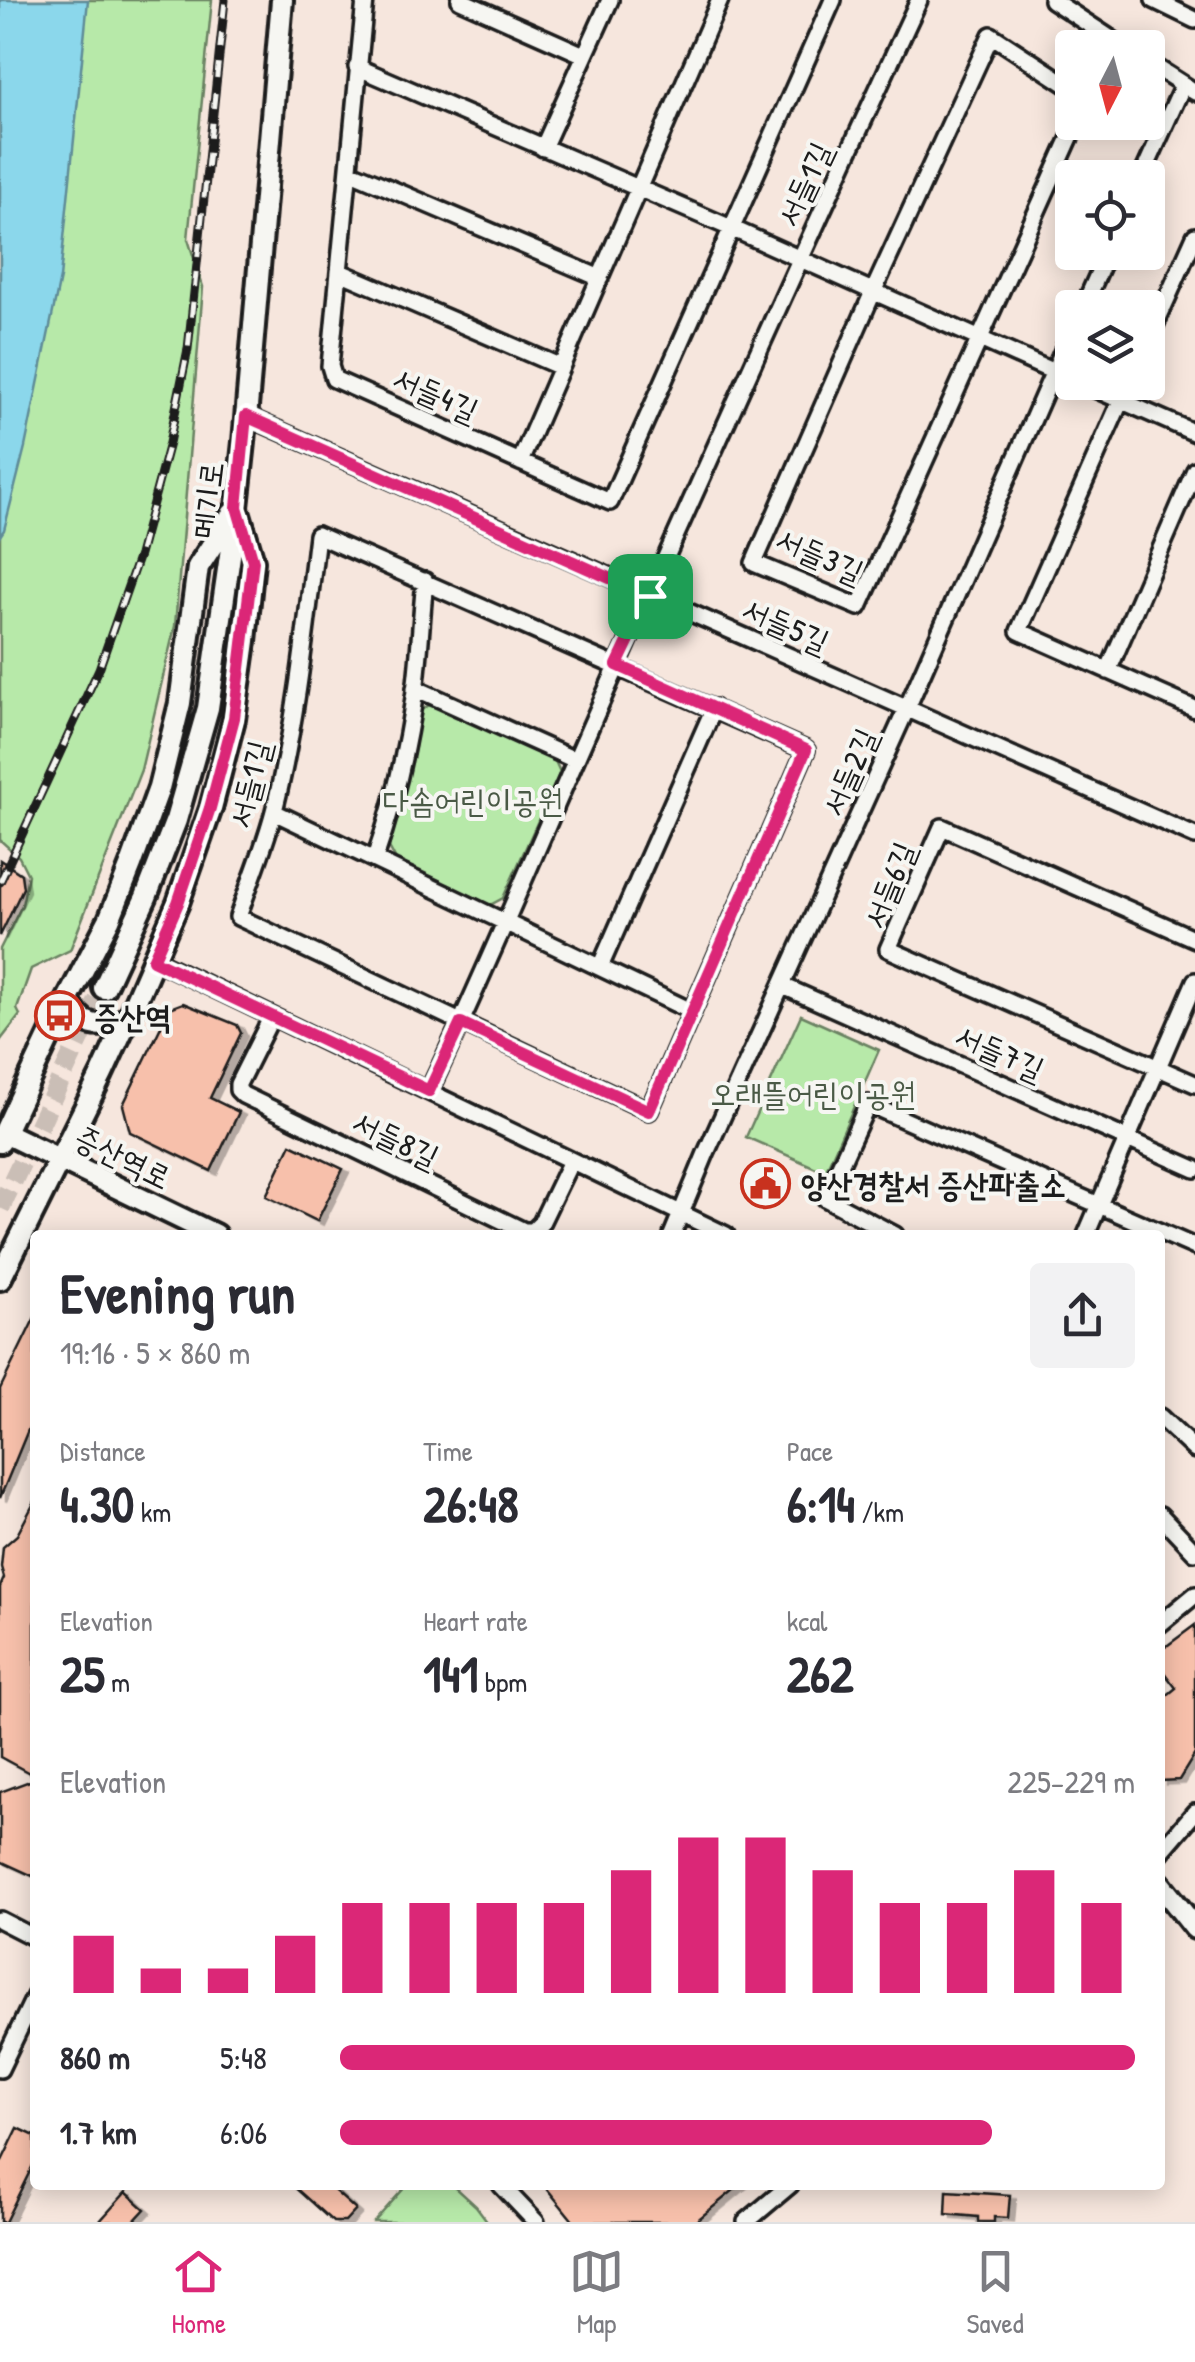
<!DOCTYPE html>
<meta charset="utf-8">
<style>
body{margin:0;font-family:"Patrick Hand","Poor Story",sans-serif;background:#f2f2f3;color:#2b2b33;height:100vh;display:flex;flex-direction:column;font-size:38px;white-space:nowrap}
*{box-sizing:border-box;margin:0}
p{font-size:32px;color:#7c7c81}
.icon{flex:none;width:55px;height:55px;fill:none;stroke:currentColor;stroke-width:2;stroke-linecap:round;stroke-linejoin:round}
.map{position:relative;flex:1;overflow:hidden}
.side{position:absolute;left:30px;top:1230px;width:1135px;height:960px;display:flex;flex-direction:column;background:#fff;border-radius:10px;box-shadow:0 5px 25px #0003}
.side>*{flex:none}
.needle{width:65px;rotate:186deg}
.buttons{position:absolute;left:1055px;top:30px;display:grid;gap:20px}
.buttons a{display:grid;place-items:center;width:110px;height:110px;border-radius:10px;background:#fff;box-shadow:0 5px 25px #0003;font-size:50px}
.pin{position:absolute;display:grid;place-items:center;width:85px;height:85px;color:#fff;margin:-42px;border-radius:20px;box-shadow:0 5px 15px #0006}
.round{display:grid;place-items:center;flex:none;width:105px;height:105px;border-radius:10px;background:#f2f2f3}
.summary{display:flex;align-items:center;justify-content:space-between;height:170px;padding:0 30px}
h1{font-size:55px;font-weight:700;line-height:75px}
.figures{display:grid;grid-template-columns:repeat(3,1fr);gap:15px;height:170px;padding:10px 30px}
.figures div{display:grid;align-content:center}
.figures b{font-size:50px;font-weight:700}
.figures small{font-size:28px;font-weight:400}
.figures p{font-size:28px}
.chart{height:280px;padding:20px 30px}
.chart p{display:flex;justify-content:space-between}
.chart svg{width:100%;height:180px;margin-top:10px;stroke:#db2777;stroke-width:6}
ul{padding:0 30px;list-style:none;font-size:32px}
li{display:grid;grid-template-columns:160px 120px 1fr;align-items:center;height:75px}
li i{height:25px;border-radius:12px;background:#db2777}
.dock{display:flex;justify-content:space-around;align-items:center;height:140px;border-top:2px solid #e1e1e2;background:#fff;font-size:28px;color:#7c7c81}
.dock a{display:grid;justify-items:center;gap:5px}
.dock .current{color:#db2777}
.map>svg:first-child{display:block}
</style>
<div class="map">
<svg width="1195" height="2222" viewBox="0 0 1195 2222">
<defs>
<filter id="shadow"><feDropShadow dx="6" dy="3.5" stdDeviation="0" flood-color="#0004"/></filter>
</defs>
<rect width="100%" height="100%" fill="#f6e6dd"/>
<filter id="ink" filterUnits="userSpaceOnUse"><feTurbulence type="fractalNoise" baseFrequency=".01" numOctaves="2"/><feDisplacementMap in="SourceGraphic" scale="20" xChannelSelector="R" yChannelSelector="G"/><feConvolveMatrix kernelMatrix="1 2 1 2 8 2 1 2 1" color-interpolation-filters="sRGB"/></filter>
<g filter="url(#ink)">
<path fill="#b7e9a9" stroke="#6a8262" stroke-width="2.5" d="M0 0H212L188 239 203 287 175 626 141 770 70 950 31 969 17 1009 20 1015 0 1041V949L22 905 28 875 19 857 0 840Z
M431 704 555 761 560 772 503 898 490 905 397 862 389 847 415 747 418 712Z
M801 1015 879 1050 825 1172 746 1137Z
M407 2185H453L476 2206 488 2222H374Z"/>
<path fill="#8bd7eb" stroke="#5f8c98" stroke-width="2.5" d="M0 0H88L60 278 25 447 4 530 0 536Z"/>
<path fill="#f7c0ab" stroke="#1c1c1c" stroke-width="2.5" filter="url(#shadow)" d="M0 860 21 874 23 888 0 936Z
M183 1003 237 1025 241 1033 210 1098 239 1112 211 1171 130 1132 123 1105 170 1008Z
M291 1144 343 1169 317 1221 266 1196Z
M35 1317V1413L0 1498V1389Z
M35 1501V1776L0 1757V1587L4 1578 1 1567 3 1547 17 1535Z
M1195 1625V1754L1179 1780 1160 1781V1701L1176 1688 1160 1667V1651Z
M35 1779V1877L0 1861V1792Z
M18 2128 35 2136V2161L5 2222H0V2165Z
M292 2185H328L356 2210 345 2222H333Z
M544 2185H740L695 2222H574Z
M947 2191 1010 2195 1008 2218 994 2217V2222H978V2217L946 2214Z
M126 2192 145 2209 133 2222H99Z"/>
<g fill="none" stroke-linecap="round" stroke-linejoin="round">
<path stroke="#cabeb6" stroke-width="20" stroke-dasharray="20 10" stroke-linecap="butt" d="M0 1208 104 988"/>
<defs>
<path id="minor" d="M365 0 330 366 334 379 610 502 833 0
M460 0 584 55
M1052 0 1125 48
M1154 0 1195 20
M1148 62 1195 92
M357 67 731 228 1072 380
M1072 88 991 35 873 292 754 563 859 607 1077 122
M543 148 610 0
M349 171 600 278
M1141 178 1183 85
M340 272 561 367
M1083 308 1108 252
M1148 341 1195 236
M1079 382 1195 433
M1129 382 1019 631 1195 709
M246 416 1195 836
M520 462 720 0
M317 535 806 750 649 1111 238 917C250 881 266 844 275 807 297 718 306 626 317 535Z
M1108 671 1195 470
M415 688 575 760
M274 812 691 1011
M375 858C394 804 407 748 415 691 420 654 421 617 425 581
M1195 939 942 827 888 949 1195 1084
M153 959 726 1235
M600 967 714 708
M783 986 1195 1169
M271 1018 238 1084V1090L243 1095 524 1231H533L541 1223 571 1161
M429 1091C495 952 553 809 616 669 716 445 816 222 919 0
M672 1235 706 1153 907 708 1072 330
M895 1235 825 1198 868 1104 1195 1247
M1086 1235 1195 981
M1160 1417 1195 1450
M1160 1515 1195 1552
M1160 1624 1195 1595
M1160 1853 1195 1812
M0 1920 35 1938
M0 2069 35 1996
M501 2185 536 2222
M746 2222 790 2185"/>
<path id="tertiary" d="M104 988 146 897 176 820 208 708 237 507 244 442 282 0
M68 1000C83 1029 97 1028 126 1020
M5 1133 215 1235
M0 1142 59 1016 109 920 131 865 159 788 180 703 198 567 233 513
M0 1279 102 1074 132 1009 178 903 211 808 234 719 245 641 253 561 239 514
M1160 1884 1195 1928"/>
</defs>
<use href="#minor" stroke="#1c1c1c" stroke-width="22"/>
<use href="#tertiary" stroke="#1c1c1c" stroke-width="28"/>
<use href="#minor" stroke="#f6f6f2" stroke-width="15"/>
<use href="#tertiary" stroke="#f6f6f2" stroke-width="20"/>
<defs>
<path id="rail" d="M0 882 99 669 139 555 169 443 188 349 225 0"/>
</defs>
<use href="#rail" stroke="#1c1c1c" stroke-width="9"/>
<use href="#rail" stroke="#f6f6f2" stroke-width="5" stroke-dasharray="15" stroke-linecap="butt"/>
</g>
</g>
<g fill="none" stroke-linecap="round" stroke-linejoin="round" filter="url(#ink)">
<defs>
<path id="route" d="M246 416 650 596 617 665 806 750 649 1111 461 1023 429 1091 153 960 178 903 210 808 234 718 253 561 237 507Z"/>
</defs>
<use href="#route" stroke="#fff" stroke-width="20"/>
<use href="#route" stroke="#db2777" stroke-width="12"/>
</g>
<defs>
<symbol id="bus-ring" viewBox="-11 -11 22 22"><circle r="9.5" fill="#f6f6f2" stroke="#c8321e" stroke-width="1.5"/><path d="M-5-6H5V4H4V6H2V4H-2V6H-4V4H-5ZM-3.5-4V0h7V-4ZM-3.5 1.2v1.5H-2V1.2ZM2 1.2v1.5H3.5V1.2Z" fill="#c8321e"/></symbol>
<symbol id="civic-ring" viewBox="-11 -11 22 22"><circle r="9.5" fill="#f6f6f2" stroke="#c8321e" stroke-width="1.5"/><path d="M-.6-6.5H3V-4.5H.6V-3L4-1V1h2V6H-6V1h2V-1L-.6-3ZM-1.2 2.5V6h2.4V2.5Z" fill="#c8321e"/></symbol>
</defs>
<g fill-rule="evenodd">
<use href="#bus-ring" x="32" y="988" width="55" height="55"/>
<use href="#civic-ring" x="738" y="1156" width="55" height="55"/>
</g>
<g text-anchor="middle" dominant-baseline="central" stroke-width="8" stroke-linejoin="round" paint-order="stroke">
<g font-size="32" fill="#1c1c1c" stroke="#f6f6f2">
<text transform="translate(804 184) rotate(-65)">서들1길</text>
<text transform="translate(436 394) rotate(24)">서들4길</text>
<text transform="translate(207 500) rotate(-83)">메기로</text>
<text transform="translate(820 555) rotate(24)">서들3길</text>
<text transform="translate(786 625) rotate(24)">서들5길</text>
<text transform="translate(849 772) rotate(-66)">서들2길</text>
<text transform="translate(249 784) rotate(-76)">서들1길</text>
<text transform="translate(889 885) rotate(-68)">서들6길</text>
<text transform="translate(1000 1052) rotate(24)">서들7길</text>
<text transform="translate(396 1139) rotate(26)">서들8길</text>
<text transform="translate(123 1157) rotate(26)">증산역로</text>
</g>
<g font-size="32" fill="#4a5a46" stroke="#f6f6f2">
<text x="473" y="800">다솜어린이공원</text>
<text x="813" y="1093">오래뜰어린이공원</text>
</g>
<g font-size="32" font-weight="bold" fill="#1c1c1c" stroke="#f6f6f2" text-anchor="start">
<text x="94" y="1016">증산역</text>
<text x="801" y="1184">양산경찰서 증산파출소</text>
</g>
</g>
</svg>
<div class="buttons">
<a><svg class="needle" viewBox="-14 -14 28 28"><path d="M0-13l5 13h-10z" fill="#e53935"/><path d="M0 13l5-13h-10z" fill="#7c7c81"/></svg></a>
<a><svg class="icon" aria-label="locate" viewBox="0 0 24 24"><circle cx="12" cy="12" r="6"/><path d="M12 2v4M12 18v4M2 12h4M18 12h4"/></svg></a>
<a><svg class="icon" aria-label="layers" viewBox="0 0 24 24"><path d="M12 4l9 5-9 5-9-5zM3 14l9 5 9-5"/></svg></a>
</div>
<div class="pin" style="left:650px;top:596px;background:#1e9e55"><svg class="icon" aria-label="arrive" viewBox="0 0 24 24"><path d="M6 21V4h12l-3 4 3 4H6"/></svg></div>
<section class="side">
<div class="summary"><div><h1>Evening run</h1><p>19:16 · 5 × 860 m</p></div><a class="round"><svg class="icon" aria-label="share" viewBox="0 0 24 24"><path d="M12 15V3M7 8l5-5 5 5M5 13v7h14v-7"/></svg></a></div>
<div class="figures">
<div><p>Distance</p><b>4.30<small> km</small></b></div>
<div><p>Time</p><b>26:48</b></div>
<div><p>Pace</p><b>6:14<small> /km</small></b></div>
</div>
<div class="figures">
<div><p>Elevation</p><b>25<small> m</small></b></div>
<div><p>Heart rate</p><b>141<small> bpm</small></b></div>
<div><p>kcal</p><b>262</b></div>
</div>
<div class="chart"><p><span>Elevation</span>225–229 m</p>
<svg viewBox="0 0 160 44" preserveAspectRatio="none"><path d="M5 44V30M15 44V38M25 44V38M35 44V30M45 44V22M55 44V22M65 44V22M75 44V22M85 44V14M95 44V6M105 44V6M115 44V14M125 44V22M135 44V22M145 44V14M155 44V22"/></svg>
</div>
<ul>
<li><b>860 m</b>5:48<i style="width:100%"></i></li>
<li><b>1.7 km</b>6:06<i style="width:82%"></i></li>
</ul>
</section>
</div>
<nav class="dock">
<a class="current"><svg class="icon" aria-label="home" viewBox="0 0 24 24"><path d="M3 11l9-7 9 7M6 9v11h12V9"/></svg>Home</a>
<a><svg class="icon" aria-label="map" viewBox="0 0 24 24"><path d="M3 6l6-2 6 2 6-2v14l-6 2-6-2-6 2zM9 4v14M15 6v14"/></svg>Map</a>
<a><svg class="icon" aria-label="saved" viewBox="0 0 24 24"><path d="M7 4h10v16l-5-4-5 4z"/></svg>Saved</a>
</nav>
